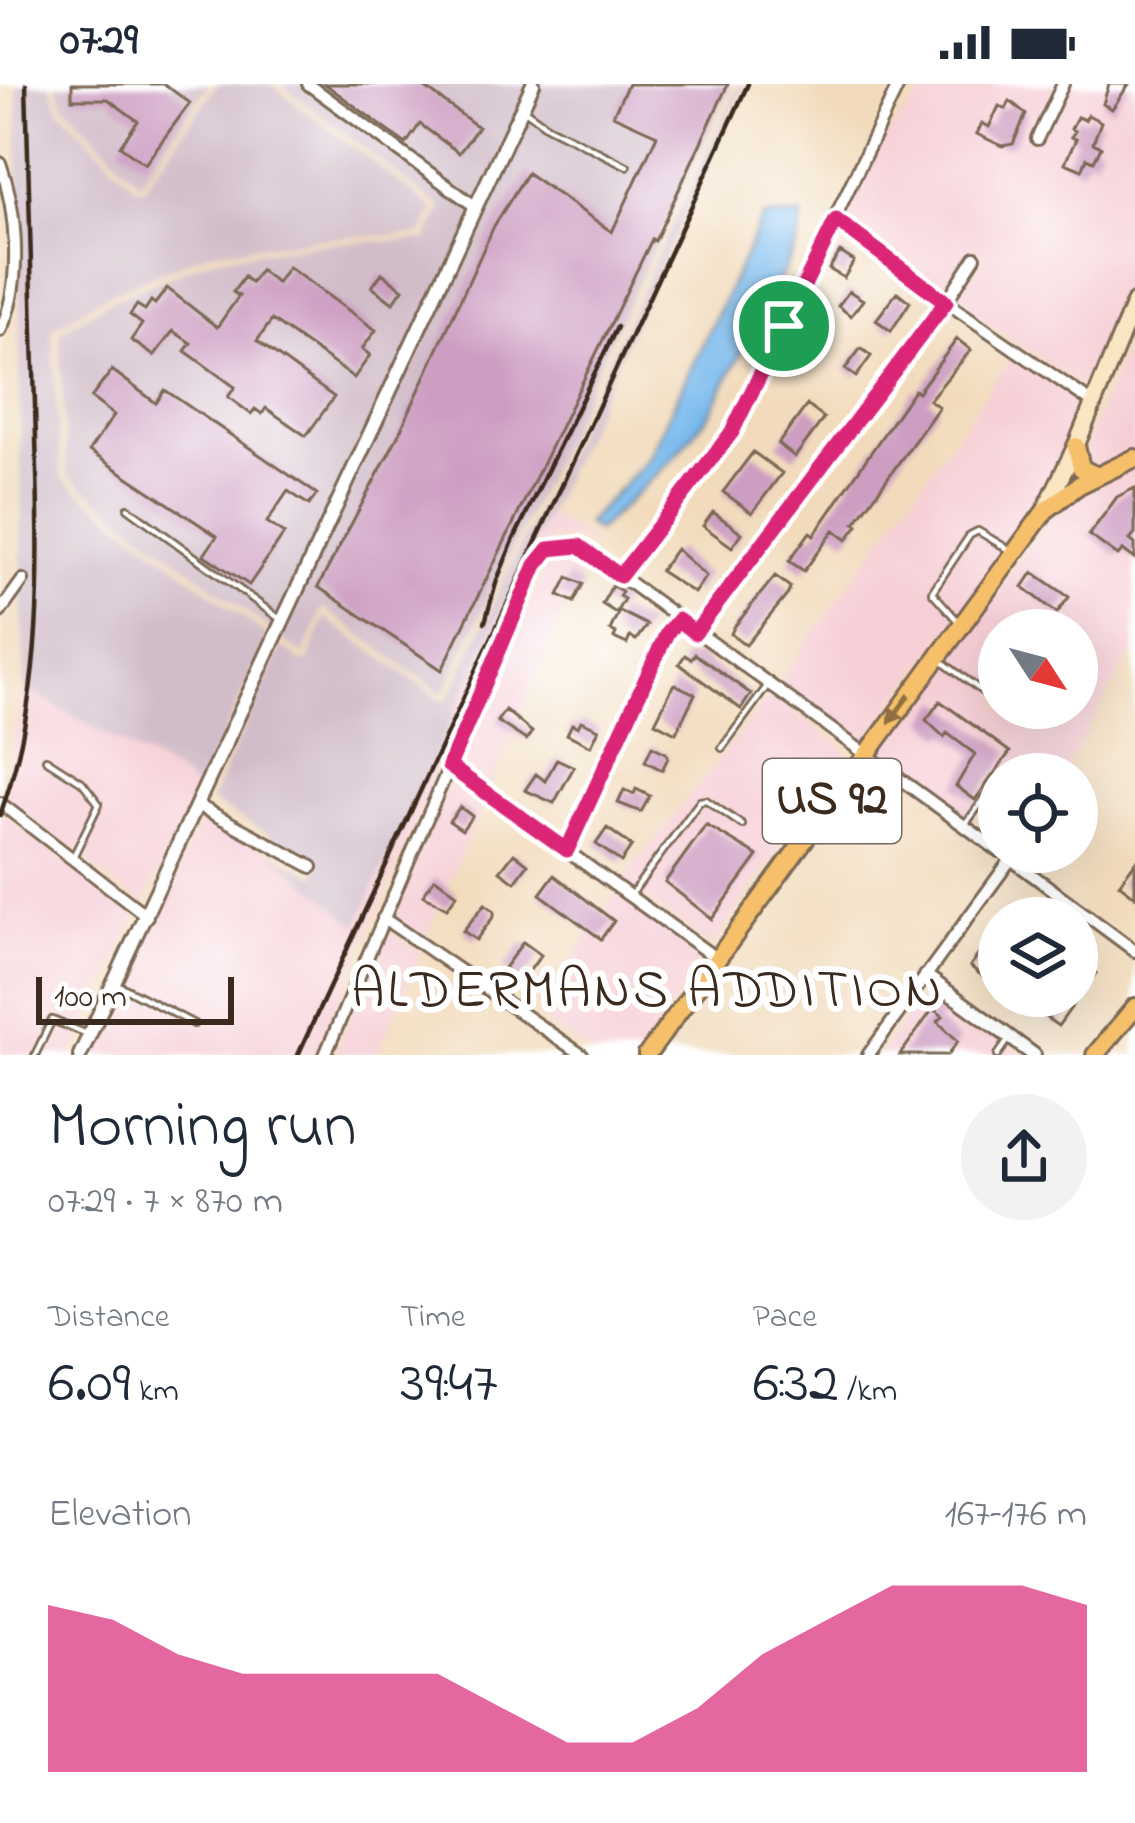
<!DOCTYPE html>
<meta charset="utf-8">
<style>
body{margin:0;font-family:"Indie Flower",sans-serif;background:#f2f2f3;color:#1f2937;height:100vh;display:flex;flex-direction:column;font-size:45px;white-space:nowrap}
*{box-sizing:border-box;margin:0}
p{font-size:39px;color:#747a83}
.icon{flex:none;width:66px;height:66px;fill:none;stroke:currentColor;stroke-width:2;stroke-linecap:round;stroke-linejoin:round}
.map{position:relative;height:971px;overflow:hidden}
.sheet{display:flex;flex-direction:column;background:#fff;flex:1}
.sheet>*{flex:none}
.needle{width:78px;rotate:126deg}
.controls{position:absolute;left:978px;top:525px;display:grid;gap:24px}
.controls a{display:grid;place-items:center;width:120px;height:120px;border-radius:50%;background:#fff;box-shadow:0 12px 48px #0002;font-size:60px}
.scale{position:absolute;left:36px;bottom:30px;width:198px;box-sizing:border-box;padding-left:12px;border:6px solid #3b2a1e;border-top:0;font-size:33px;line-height:42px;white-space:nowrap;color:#3b2a1e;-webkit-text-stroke:9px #fff;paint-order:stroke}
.pin{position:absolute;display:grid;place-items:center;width:102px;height:102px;color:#fff;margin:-51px;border:6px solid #fff;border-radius:50%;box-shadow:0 3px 12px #0007}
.round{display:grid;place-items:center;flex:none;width:126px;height:126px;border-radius:63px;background:#f2f2f3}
.head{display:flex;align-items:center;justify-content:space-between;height:204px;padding:0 48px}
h1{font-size:66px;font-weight:600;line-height:90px}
.figures{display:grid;grid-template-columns:repeat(3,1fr);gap:18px;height:204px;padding:12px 48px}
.figures div{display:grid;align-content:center}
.figures b{font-size:60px;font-weight:600}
.figures small{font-size:33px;font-weight:400}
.figures p{font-size:33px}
.chart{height:336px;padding:24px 48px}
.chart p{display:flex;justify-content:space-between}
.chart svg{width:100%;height:216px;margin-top:12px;fill:#db2777;opacity:.7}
.status{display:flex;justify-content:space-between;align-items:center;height:84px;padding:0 60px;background:#fff;direction:ltr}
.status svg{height:33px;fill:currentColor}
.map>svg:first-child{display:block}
</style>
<div class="status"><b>07:29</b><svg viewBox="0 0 49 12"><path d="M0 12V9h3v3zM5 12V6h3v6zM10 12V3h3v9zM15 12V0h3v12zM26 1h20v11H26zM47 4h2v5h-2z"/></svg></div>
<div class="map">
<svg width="1135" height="971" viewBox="0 0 1135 971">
<rect width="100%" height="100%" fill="#fff"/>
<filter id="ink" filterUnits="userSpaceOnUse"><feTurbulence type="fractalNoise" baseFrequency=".00833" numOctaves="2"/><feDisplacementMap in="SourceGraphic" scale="24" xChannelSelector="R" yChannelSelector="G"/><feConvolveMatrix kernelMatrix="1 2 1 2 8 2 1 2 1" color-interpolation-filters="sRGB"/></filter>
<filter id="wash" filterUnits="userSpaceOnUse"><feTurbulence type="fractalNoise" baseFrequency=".004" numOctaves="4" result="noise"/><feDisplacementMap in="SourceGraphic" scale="48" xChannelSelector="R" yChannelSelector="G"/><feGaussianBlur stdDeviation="2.7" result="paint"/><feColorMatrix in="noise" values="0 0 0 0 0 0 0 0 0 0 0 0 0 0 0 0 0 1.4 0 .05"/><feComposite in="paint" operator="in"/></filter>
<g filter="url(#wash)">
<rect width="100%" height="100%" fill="#f2dbbc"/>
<path fill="#f6cfd6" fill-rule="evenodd" d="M931 0H1135V198L1089 308 956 217 985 171 972 163 943 208 845 134 881 58Z
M1135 238V366L1096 384 1087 379 1084 364Z
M1012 272 1084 321 1039 422 864 661 778 600Z
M1135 382V564L1062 690 997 687 969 737 876 670 1051 432 1083 408ZM999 546H1077V624H999Z
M546 430 593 458 591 462 579 455 553 454 529 477 316 971H89L203 732 271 768 357 840Z
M562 468 577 469 586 475 490 703 458 681 543 485 554 471Z
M25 605 181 692 198 707 143 821 1 712Z
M770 611 848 666 712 863 622 798Z
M453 693 484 716 426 855 392 832Z
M0 728 137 833 72 971H0Z
M615 809 705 874 638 971H595L538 932Z
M387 845 420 868 377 971H333Z
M928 902 1023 971H878Z"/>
<path fill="#d1bdc9" d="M17 0H50L59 23 135 102 142 105 217 0H271L435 126 421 151 338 153 212 167 104 212 52 245 62 394 269 553 198 707 181 692 25 605 22 510 33 495 22 487Z
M56 0H209L140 99 63 19Z
M281 0H732L443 610 323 524 304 572 67 391 59 248 107 218 215 173 339 158 426 156 442 125Z
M739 0H745L357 841 271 768 315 792 321 780 210 717 282 562 300 577H308L325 533 440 615H448Z"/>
<path fill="#78b9ed" stroke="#5a7286" stroke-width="3" d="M802 132 797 161 710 329 674 374 597 447 586 440 648 375 763 133Z"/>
<g id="blocks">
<path fill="#ce9ec2" d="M72 0H164L190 19 145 80 120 62 138 37 108 15H72Z
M325 0H420L478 43 459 69 420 40 406 60Z
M628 0H728L655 157 652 155 442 586 318 503 398 352 494 142 527 89 612 148 657 51 613 31Z
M1109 0H1129L1112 25 1103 20Z
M1010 17 1026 30 1013 60 1002 62 977 50 982 39 989 43 999 22 1006 25Z
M1088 31 1101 38 1093 59 1101 63 1094 77 1087 74 1082 86 1065 79 1076 55 1071 53 1075 47 1071 45 1077 33 1085 36Z
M840 168 854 177 844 194 829 185Z
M288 183 376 246 362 265 370 271 354 294 272 236 257 257 334 313 306 352 266 324 262 330 255 325 251 330 228 313 235 303 185 267 191 259 173 247 154 272 131 256 142 240 130 231 137 221 145 226 151 217 155 220 167 204 217 243 239 212 233 208 244 193 251 199 260 186 277 199Z
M382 189 403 205 393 219 372 203Z
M849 207 863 216 851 232 838 222Z
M897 208 910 218 891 247 876 236Z
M815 235 829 244 815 263 803 255Z
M957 255 971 266 929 316 939 323 855 439 858 441 847 456 834 446 804 487 789 477 810 448 814 451 914 306 918 308Z
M861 264 871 272 856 293 845 285Z
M112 286 156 319 165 306 317 410 309 421 288 407 267 438 284 450 249 501 204 471 217 452 89 367 114 331 91 314Z
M807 321 824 334 795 373 778 360Z
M753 368 782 389 752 429 723 408Z
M1135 404V450L1130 456 1135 460V475L1123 466 1118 472 1089 451 1117 413Z
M713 428 742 449 732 463 703 442Z
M676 465 706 492 694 509 660 487Z
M1033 488 1069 513 1057 529 1023 503Z
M775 492 790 503 788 510 746 561 731 550 734 543Z
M568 493 583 500 574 518 559 511Z
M612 502 622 507 619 512 624 515 616 529 602 520Z
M619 527 647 541 636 556 630 553 627 560 614 554 616 549 610 546Z
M695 570 751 610 741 625 679 580 685 571 691 575Z
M674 600 695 610 676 649 655 638Z
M940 617 1010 668 975 716 956 702 975 670 947 649 944 653 926 636Z
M505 626 532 648 526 656 497 637Z
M581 637 599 645 591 662 567 650 572 640 578 643Z
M652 662 666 669 668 674 662 686 645 677Z
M557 675 574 683 554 719 525 706 536 690 545 697Z
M636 705 650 712 641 728 618 719 624 706 634 710Z
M460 723 472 732 462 746 449 737Z
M706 741 758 772 712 835 665 798Z
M607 744 632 762 621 778 596 760Z
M514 769 528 780 515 798 500 787Z
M1135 778V812L1119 800Z
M554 791 614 837 601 855 540 810Z
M435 794 457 810 447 824 423 811Z
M485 820 494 827V832L476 856 463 847Z
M523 858 541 871 522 897 504 884Z
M979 870 999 889V906L970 882Z
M1077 873 1096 889 1058 942 1028 921 1035 912H1077Z
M933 925 943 932 938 938 958 957 948 971H900Z"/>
</g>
</g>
<g filter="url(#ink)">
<use href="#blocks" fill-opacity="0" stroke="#7b6855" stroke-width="3"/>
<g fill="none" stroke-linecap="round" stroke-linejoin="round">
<defs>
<path id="service" d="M522 24 547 42 627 82
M128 424 280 535
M957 536 932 508 970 451 978 447 1008 465
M941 577 987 611
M722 664 768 601
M46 675 82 698 99 720 72 775
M964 742 999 695
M630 812 700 717 706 716 742 741
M115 899 194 940
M35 971 52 936 85 949
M998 971 1007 958"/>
<path id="minor" d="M308 0 476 123
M1037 55 1063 0
M0 79C17 127 23 201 0 247
M836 136 946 218 1093 319
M620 492 732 348 899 0
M0 528 23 496
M695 549 946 218 975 173
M449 682 717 875
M0 719 147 832
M199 722 312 783
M567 766 667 549 678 536
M1008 773 1135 867
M383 834 582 971
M325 971 536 481C550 463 557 461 579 462L999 767
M868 971 1011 775"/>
<path id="tertiary" d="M926 892 1034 971
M80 971 533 0"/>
<path id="secondary" d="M1046 424 1076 362 1135 218"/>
<path id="primary" d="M1076 362 1081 384 1097 392
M647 971 1045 427 1079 401 1135 374
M1095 971 1135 923"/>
</defs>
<use href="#service" stroke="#7b6855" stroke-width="10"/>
<use href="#minor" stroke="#7b6855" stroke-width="16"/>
<use href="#tertiary" stroke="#7b6855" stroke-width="18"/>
<use href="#secondary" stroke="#7b6855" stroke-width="21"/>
<use href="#primary" stroke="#7b6855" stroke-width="22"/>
<use href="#service" stroke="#fff" stroke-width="4.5"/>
<use href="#minor" stroke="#fff" stroke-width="10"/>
<use href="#tertiary" stroke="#fff" stroke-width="12"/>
<use href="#secondary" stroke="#fbe6c4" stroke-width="15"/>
<use href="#primary" stroke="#f6c06b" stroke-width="16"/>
<path stroke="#3b2a1e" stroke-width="4.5" d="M485 538 497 496 513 457 617 243
M0 731C48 599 39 460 35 322 32 214 29 107 26 0
M298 971 748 0"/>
</g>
<defs><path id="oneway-solid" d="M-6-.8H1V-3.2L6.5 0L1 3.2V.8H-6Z" transform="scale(3)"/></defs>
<use fill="#8f6e41" href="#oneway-solid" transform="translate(899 625) rotate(126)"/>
</g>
<g fill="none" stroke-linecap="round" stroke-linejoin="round" filter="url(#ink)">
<defs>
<path id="route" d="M836 136 946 218 695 549 678 536 667 549 567 766 449 682 536 481 549 465 579 462 620 492 732 348Z"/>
</defs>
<use href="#route" stroke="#fff" stroke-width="24"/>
<use href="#route" stroke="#db2777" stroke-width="15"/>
</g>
<g text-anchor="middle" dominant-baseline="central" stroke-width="12" stroke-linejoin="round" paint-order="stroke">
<rect fill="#fff" stroke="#766a62" stroke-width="3" x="763" y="675" width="138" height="84" rx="9"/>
<g font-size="48" font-weight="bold" fill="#3b2a1e">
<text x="832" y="717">US 92</text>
</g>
<g font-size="54" letter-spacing="3" fill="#3b2a1e" stroke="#fff">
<text x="648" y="909">ALDERMANS ADDITION</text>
</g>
</g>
</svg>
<div class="controls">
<a><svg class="needle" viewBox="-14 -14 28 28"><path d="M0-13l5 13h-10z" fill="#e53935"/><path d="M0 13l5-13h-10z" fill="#747a83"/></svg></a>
<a><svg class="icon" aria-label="locate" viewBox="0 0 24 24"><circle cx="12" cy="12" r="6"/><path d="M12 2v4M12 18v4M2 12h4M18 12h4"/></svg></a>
<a><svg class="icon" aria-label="layers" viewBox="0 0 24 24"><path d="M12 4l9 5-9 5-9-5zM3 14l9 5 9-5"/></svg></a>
</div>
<div class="scale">100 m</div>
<div class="pin" style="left:784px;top:242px;background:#1e9e55"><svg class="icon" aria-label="arrive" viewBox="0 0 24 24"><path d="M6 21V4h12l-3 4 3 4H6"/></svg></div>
</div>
<section class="sheet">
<div class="head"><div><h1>Morning run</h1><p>07:29 · 7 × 870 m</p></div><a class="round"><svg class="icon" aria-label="share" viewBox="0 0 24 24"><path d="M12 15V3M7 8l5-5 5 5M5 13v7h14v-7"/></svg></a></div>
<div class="figures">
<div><p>Distance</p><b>6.09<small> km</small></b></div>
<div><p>Time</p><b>39:47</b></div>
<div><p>Pace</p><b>6:32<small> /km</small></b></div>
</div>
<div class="chart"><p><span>Elevation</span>167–176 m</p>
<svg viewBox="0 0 160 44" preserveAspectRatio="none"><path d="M0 44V10L10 13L20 20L30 24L40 24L50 24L60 24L70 31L80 38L90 38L100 31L110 20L120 13L130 6L140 6L150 6L160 10V44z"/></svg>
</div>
</section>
